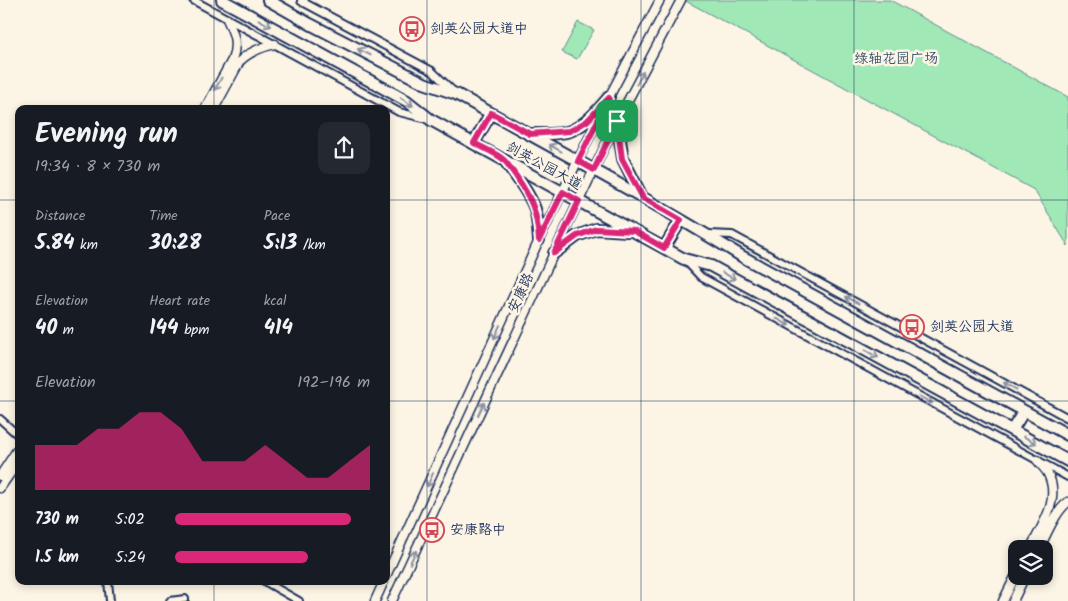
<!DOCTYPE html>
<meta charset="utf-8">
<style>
body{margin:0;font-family:Kalam,"LXGW WenKai TC",sans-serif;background:#242831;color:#f1f3f6;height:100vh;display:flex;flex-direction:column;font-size:19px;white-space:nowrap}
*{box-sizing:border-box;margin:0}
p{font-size:16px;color:#9ea1a6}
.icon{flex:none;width:28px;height:28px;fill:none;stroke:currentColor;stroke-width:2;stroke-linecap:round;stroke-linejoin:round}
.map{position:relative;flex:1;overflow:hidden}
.panel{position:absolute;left:15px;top:105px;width:375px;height:480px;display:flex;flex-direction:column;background:#171b24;border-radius:10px;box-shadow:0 2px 8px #0003}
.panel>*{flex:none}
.buttons{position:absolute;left:1008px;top:540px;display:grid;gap:10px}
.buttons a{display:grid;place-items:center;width:45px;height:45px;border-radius:10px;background:#171b24;box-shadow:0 2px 8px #0003;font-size:25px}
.pin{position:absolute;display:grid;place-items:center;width:42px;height:42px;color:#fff;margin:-21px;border-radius:10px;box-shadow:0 2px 8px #0006}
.round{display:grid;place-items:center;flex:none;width:52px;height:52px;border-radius:10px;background:#242831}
.head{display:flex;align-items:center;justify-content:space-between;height:85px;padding:0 20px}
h1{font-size:28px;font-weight:700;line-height:38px}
.stats{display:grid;grid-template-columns:repeat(3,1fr);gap:8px;height:85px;padding:5px 20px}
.stats div{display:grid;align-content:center}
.stats b{font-size:21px;font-weight:700}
.stats small{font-size:14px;font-weight:400}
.stats p{font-size:14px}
.chart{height:140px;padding:10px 20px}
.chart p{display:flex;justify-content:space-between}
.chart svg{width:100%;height:90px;margin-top:5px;fill:#db2777;opacity:.7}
ul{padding:0 20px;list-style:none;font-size:16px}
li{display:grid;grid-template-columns:80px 60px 1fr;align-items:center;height:38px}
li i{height:12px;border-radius:6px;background:#db2777}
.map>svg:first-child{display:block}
</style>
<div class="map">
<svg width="1068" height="601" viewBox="0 0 1068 601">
<rect width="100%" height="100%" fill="#fcf5e5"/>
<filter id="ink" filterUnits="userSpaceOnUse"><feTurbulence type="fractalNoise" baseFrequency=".02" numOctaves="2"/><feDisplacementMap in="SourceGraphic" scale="10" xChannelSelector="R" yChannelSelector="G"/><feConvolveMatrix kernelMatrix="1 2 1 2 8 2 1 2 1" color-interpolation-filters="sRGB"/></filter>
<g filter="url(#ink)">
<path fill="#a0e8b6" stroke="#5e8c8a" d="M684 0H890L1068 97V246L1034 190Z
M578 22 594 30 577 59 562 52Z"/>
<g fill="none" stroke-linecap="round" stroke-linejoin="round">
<defs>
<path id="minor" d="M193 0 399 112 427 119
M301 1 432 71 453 91
M708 234 732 235 1068 418
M685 260 701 277 1068 477
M0 419 19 436
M108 581 110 601
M264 581 299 601
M170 601 185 599"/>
<path id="tertiary" d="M303 0 304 2
M205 109 232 60C238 43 234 34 227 19
M214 109 240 61C250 51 262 47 275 44
M0 476 19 447
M0 488 19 461
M1030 549C1042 525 1062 499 1047 472 1044 468 1040 464 1037 460
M1039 549C1047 534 1055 512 1068 502
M386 576 539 240 609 97 660 0
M375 601 384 581
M392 601 554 253 617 121 681 0
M1003 601 1016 575
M1013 601 1025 576"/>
<path id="primary" d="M222 0 407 101 431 120 684 259 711 266 1068 461
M268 0 310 24 424 83 456 94C552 147 649 199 743 257L1068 435
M617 121 623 159 642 197
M531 134C542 134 559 135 570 131 586 125 598 110 609 97
M474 143 491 113
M506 162C516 177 529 192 535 209 538 219 538 230 539 240
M664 248 681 220
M554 253 577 236 596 229 628 231
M1012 430 1024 411"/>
</defs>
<use href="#minor" stroke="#1b2f5e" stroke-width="10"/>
<use href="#tertiary" stroke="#1b2f5e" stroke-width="11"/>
<use href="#primary" stroke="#1b2f5e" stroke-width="14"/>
<use href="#minor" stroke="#fcf5e5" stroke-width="6"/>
<use href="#tertiary" stroke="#fcf5e5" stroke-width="8"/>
<use href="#primary" stroke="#fcf5e5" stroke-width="10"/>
</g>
<defs><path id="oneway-shaft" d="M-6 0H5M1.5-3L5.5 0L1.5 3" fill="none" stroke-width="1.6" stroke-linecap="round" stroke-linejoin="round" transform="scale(1.25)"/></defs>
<g stroke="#8c92a2">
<use href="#oneway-shaft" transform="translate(265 23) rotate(29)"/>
<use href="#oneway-shaft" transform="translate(364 52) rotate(-153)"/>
<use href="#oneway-shaft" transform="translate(640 78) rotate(-62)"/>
<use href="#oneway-shaft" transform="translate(218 84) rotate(119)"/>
<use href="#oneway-shaft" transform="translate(407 102) rotate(34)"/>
<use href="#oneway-shaft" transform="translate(555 148) rotate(-151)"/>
<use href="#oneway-shaft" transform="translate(729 276) rotate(29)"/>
<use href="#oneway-shaft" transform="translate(852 300) rotate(-151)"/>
<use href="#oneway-shaft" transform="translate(783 322) rotate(29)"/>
<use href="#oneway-shaft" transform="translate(497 332) rotate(114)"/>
<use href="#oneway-shaft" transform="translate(872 354) rotate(29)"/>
<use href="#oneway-shaft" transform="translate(1010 386) rotate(-151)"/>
<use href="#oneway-shaft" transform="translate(926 400) rotate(29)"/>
<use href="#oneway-shaft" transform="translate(481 409) rotate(-65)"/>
<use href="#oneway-shaft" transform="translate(1030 440) rotate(29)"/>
<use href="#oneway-shaft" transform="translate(430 480) rotate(114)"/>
<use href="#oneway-shaft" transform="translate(413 557) rotate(-65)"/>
</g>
</g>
<g fill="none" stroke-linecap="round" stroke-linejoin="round" filter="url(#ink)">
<defs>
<path id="route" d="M609 98 578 161 594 170 617 121 622 159 643 198 681 220 664 248 634 231 596 229 577 236 554 253 579 201 563 192 539 240C537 211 532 200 516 176 512 171 509 165 504 160 498 154 483 148 474 143L491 113 530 134 570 131 587 121Z"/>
</defs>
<use href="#route" stroke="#fff" stroke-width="10"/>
<use href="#route" stroke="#db2777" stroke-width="6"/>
</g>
<path fill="none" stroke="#1b2f5e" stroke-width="1" stroke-opacity="0.55" d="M214 0V109M427 0V601M641 0V601M854 0V601M0 200H19M386 200H1068M0 401H19M386 401H1068M214 581V601"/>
<defs>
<symbol id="bus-ring" viewBox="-11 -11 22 22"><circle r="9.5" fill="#fcf5e5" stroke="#d1495b" stroke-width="1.5"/><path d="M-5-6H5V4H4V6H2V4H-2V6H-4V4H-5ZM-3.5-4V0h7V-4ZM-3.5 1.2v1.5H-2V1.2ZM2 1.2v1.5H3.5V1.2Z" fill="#d1495b"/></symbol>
</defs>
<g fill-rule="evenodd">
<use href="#bus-ring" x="398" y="15" width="28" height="28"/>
<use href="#bus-ring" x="898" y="313" width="28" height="28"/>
<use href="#bus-ring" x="418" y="516" width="28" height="28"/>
</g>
<g text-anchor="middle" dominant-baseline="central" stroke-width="5" stroke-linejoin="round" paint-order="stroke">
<g font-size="14" fill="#1b2f5e" stroke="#fcf5e5" text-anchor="start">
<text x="430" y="29">剑英公园大道中</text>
<text x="930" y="327">剑英公园大道</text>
<text x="450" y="530">安康路中</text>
</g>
<g font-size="14" fill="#365470" stroke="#fcf5e5">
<text x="896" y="59">绿轴花园广场</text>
</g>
<g font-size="14" fill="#1b2f5e" stroke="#fcf5e5">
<text transform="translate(544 166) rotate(29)">剑英公园大道</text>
<text transform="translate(521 293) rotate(-65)">安康路</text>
</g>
</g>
</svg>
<div class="buttons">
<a><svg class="icon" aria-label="layers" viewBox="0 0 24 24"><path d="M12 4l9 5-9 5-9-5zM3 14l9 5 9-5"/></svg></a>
</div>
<div class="pin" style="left:617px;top:121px;background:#1e9e55"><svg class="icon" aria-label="arrive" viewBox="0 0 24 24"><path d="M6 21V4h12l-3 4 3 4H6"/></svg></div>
<section class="panel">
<div class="head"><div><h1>Evening run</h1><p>19:34 · 8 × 730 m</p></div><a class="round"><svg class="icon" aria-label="share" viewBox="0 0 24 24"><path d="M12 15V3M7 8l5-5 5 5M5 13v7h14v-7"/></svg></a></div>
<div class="stats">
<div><p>Distance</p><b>5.84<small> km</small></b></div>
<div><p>Time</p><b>30:28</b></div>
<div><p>Pace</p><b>5:13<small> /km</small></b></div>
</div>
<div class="stats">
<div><p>Elevation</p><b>40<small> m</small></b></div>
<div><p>Heart rate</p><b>144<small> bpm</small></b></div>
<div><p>kcal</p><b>414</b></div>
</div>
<div class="chart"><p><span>Elevation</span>192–196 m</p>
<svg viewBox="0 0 160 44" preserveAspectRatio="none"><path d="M0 44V22L10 22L20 22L30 14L40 14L50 6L60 6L70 14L80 30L90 30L100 30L110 22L120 30L130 38L140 38L150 30L160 22V44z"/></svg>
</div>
<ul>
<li><b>730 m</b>5:02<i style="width:90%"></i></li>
<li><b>1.5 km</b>5:24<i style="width:68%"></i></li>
</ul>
</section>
</div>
